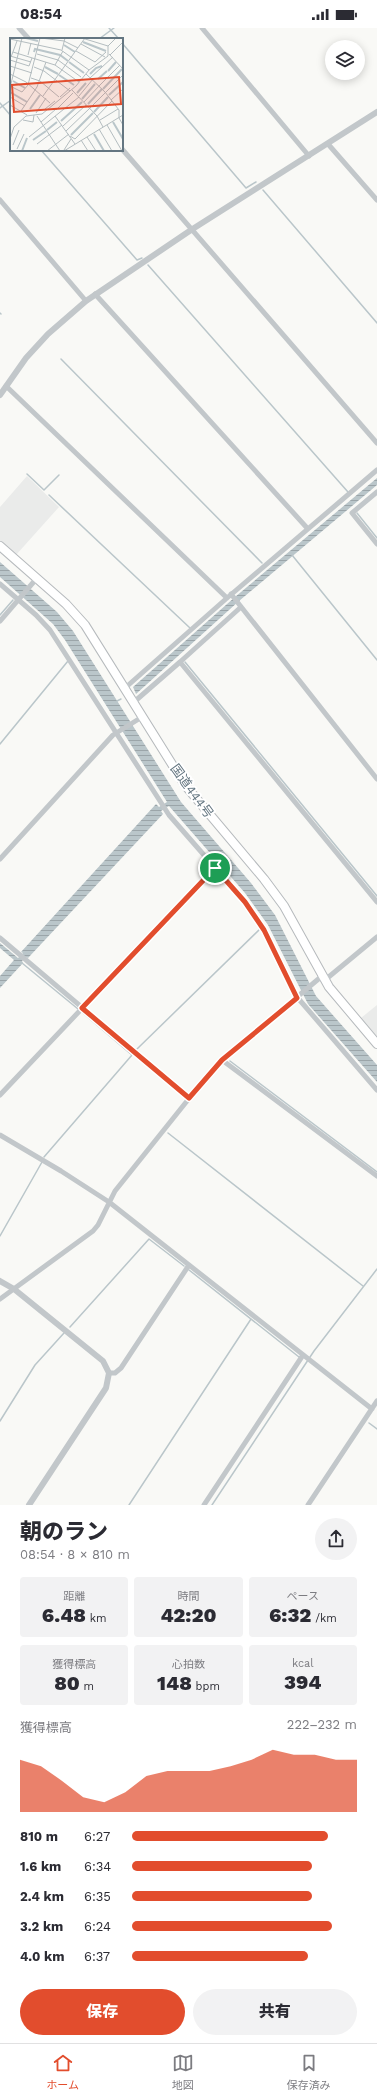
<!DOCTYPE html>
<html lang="ja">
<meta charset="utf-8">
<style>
body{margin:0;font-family:"Work Sans","Noto Sans JP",sans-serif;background:#f2f2f3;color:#2b2b33;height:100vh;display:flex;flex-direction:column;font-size:15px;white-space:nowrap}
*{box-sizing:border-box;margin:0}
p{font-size:13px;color:#7c7c81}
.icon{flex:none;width:22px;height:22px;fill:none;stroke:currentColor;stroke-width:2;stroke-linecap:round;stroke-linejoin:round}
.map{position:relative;height:1477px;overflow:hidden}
.details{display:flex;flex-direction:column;background:#fff;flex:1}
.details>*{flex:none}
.controls{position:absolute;left:325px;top:12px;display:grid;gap:8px}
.controls a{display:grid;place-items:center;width:40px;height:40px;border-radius:50%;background:#fff;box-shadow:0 2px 10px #0003;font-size:20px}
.pin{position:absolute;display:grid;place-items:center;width:34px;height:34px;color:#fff;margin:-17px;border:2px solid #fff;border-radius:50%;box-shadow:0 1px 4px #0007}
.round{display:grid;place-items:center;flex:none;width:42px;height:42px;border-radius:21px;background:#f2f2f3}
.overview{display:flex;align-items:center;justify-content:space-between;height:68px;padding:0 20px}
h1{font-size:22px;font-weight:800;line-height:30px}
.stats{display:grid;grid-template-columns:repeat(3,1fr);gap:6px;height:68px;padding:4px 20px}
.stats div{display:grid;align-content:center;border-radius:4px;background:#f2f2f3;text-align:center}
.stats b{font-size:20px;font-weight:800}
.stats small{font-size:11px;font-weight:400}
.stats p{font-size:11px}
.chart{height:112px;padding:8px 20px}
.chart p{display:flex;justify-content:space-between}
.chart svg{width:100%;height:72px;margin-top:4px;fill:#e24d2d;opacity:.7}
.button{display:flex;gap:8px;margin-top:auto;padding:8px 20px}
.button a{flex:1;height:46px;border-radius:24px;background:#e24d2d;color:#fff;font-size:16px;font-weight:800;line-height:46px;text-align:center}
.button a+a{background:#f2f2f3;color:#2b2b33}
ul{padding:0 20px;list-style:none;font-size:13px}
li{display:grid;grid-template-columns:64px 48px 1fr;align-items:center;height:30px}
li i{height:10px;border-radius:5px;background:#e24d2d}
.status{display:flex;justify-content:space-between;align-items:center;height:28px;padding:0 20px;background:#fff;direction:ltr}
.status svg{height:11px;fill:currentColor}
.tabs{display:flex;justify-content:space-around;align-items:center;height:56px;border-top:1px solid #e1e1e2;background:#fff;font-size:11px;color:#7c7c81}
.tabs a{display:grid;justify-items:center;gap:2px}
.tabs .current{color:#e24d2d}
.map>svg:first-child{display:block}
</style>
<div class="status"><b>08:54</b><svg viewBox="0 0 49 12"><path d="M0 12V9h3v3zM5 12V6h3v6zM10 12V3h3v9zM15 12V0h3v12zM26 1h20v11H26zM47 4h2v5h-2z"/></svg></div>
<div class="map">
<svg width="377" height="1477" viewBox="0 0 377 1477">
<defs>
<pattern id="water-rules" width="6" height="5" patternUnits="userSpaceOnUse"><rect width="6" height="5" fill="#bac6ca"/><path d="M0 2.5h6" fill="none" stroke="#9ba5a9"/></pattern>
</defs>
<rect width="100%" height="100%" fill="#f9f9f6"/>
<path fill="#eaebea" d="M27 448 59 479 16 527 0 513V479Z
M377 977V1009L361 990Z"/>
<path fill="url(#water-rules)" d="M377 450V457L239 573 136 666 133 659 235 569Z
M0 534 57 584 73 603 181 774 251 855 275 887 316 968 377 1037V1054L308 976 268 897 245 865 169 778 161 783 163 786 28 930 26 929 22 933 23 935 0 960V948L14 932 0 920V915L18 930 23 925 21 924 156 776 159 779 167 774 65 612 53 596 0 549Z"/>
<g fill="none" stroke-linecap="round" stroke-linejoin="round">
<path stroke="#bac6ca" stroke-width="1.5" d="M109 0 119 11
M99 11 114 0
M122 15 246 160 256 154
M0 75 11 88
M0 80 11 72
M41 122 137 232 142 230
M263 162 377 295
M148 237 348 464
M0 285 1 286
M61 331 262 535
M27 446 44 462 59 447
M49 467 190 600
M357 485 377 510
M292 527 377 632
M0 587 13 572
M185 634 377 868
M117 673 121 671
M0 716 68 633
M22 935 78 981
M137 1021 260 901
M230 1033 377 1144
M168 1105 363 1258
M44 1129 132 1027 83 985
M0 1208 42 1134
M189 1242 299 1329
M70 1299 149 1211 184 1238
M0 1393 35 1337 64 1305
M369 1395 377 1401
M129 1477 251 1291
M212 1477 314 1323 377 1241"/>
<defs>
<path id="trunk" d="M0 518 66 576 85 597 185 757 264 851 284 878 329 959 377 1016"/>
</defs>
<use href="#trunk" stroke="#b6babd" stroke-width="10"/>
<path stroke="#c2c7ca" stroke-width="5" d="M19 0 29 11
M202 0 309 128
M328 116 377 172
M122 121 377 415
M0 172 86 273
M95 266 308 501
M6 358 227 570
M377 464 352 485 377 516
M0 556 36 587 50 602 169 787 245 874 264 902 297 969 377 1062
M231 566 377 751
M0 593 37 550
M180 634 241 579
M125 660 227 570 377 442
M134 674 180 634 377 874
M0 831 113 707 142 689
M0 910 189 1070
M325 952 377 909
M222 1032 377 1148
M0 1067 215 840
M0 1107 61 1143 109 1174 372 1381
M0 1271 93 1203 98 1197 115 1163 207 1048 222 1032 322 948
M109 1345H115L121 1340 189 1237
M204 1477 303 1327
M308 1477 377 1373"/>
<path stroke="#c2c7ca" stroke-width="6" d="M0 367 26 330 48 306 86 273 191 202 377 84
M0 1253 14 1261 103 1333 109 1345 106 1360 29 1477"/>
<use href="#trunk" stroke="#fff" stroke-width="8"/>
</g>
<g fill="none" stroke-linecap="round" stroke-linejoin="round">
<defs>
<path id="route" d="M215 840 245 874 264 902 297 970 222 1032 189 1070 82 980Z"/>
</defs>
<use href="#route" stroke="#fff" stroke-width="8"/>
<use href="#route" stroke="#e24d2d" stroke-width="5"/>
</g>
<g text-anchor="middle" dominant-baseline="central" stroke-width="4" stroke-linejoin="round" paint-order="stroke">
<g font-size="13" fill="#647681" stroke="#fff">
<text transform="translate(192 763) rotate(54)">国道444号</text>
</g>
</g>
<g transform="translate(10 10)">
<rect width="113" height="113" fill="#f9f9f6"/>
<path fill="none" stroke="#bac6ca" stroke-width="2" d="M16 0 28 3M73 4 96 13M54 7 65 14M24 14 25 11 50 17 58 23M59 24 74 35M35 29 48 36M98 33 106 24M80 36 86 30 92 28M49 37 64 47M88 41 97 33M3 43 15 50M93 51 112 31M0 54 17 64M67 55 76 45M99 57 113 44M72 61 85 46M78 66 92 51M20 71 30 57M84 74 98 59M51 83 72 64M103 84 113 101M37 92 47 84M84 96 94 113M61 97 83 75M23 102 36 93M12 113 17 100"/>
<path fill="none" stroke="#b4bdc0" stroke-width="1" d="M31 0 54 3 68 10M72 0 98 8M0 1 51 12 79 32M71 6 95 19M52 12 55 0M66 13 85 24 96 14M3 14 45 27 69 44M27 16 48 22 71 39M99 16 113 31M18 17 21 5M100 17 113 4M0 18 21 24M1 19 7 3M0 22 19 28 22 20M45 27 53 13M0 28 22 35M24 29 34 33 60 53M0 36 16 44 40 65M76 36 95 54 109 72V80L113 87M21 40 30 43 49 59M80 40 103 19M90 47 110 27M0 48 12 54 18 47 30 0M0 50 12 0M62 52 87 78 93 89M33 58 75 0M69 58 83 41M0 59 15 68M50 59 60 50M101 62 113 51M74 64 90 47M0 67 17 77M80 70 113 37M35 71 45 63M46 72 63 55M11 73 27 49 36 24M26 75 36 60M27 78 50 113M45 78 65 106M13 82 23 84 24 77M90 82 108 71M31 84 46 71M97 87 112 113M53 88 76 67 77 69M89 91 102 113M56 93 80 70M60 98 65 101 102 63M19 99 69 59M77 99 86 113M0 101 4 89 16 78 32 76 66 48 79 32 98 18V8L106 0M71 102 78 113M27 106 52 87M3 107 9 92M7 111 14 96M54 112 61 101M37 113 59 96M54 113 113 77"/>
<path fill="#e24d2d" fill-opacity="0.15" stroke="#e24d2d" stroke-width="2" d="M109 39 111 66 4 74 2 47Z"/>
<rect width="113" height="113" fill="none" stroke="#647681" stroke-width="2"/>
</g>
</svg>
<div class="controls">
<a><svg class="icon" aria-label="layers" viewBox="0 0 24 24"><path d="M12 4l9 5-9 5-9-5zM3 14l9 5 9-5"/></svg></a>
</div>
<div class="pin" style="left:215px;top:840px;background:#1e9e55"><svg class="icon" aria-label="arrive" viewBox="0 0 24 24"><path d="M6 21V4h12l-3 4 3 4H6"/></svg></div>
</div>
<section class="details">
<div class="overview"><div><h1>朝のラン</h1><p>08:54 · 8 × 810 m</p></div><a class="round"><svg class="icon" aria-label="share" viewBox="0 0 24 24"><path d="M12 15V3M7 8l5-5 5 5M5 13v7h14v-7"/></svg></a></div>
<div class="stats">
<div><p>距離</p><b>6.48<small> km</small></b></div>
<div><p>時間</p><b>42:20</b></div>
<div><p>ペース</p><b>6:32<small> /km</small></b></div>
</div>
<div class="stats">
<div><p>獲得標高</p><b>80<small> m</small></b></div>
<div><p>心拍数</p><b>148<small> bpm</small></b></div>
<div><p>kcal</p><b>394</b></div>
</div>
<div class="chart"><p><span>獲得標高</span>222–232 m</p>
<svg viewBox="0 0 160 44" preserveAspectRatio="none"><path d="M0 44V12L10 16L20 25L30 35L40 38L50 32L60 22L70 19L80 19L90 19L100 16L110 12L120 6L130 9L140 9L150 12L160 12V44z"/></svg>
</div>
<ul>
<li><b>810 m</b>6:27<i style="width:87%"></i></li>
<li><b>1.6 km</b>6:34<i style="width:80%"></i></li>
<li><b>2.4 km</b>6:35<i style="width:80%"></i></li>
<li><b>3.2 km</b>6:24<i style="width:89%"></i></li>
<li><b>4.0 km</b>6:37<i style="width:78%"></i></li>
</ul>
<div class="button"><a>保存</a><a>共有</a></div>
</section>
<nav class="tabs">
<a class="current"><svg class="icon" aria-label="home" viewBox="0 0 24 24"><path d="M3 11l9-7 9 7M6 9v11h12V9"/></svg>ホーム</a>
<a><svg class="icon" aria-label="map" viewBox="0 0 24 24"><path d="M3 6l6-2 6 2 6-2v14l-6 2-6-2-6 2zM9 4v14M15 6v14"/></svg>地図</a>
<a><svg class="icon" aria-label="saved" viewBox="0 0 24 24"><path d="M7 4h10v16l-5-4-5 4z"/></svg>保存済み</a>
</nav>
